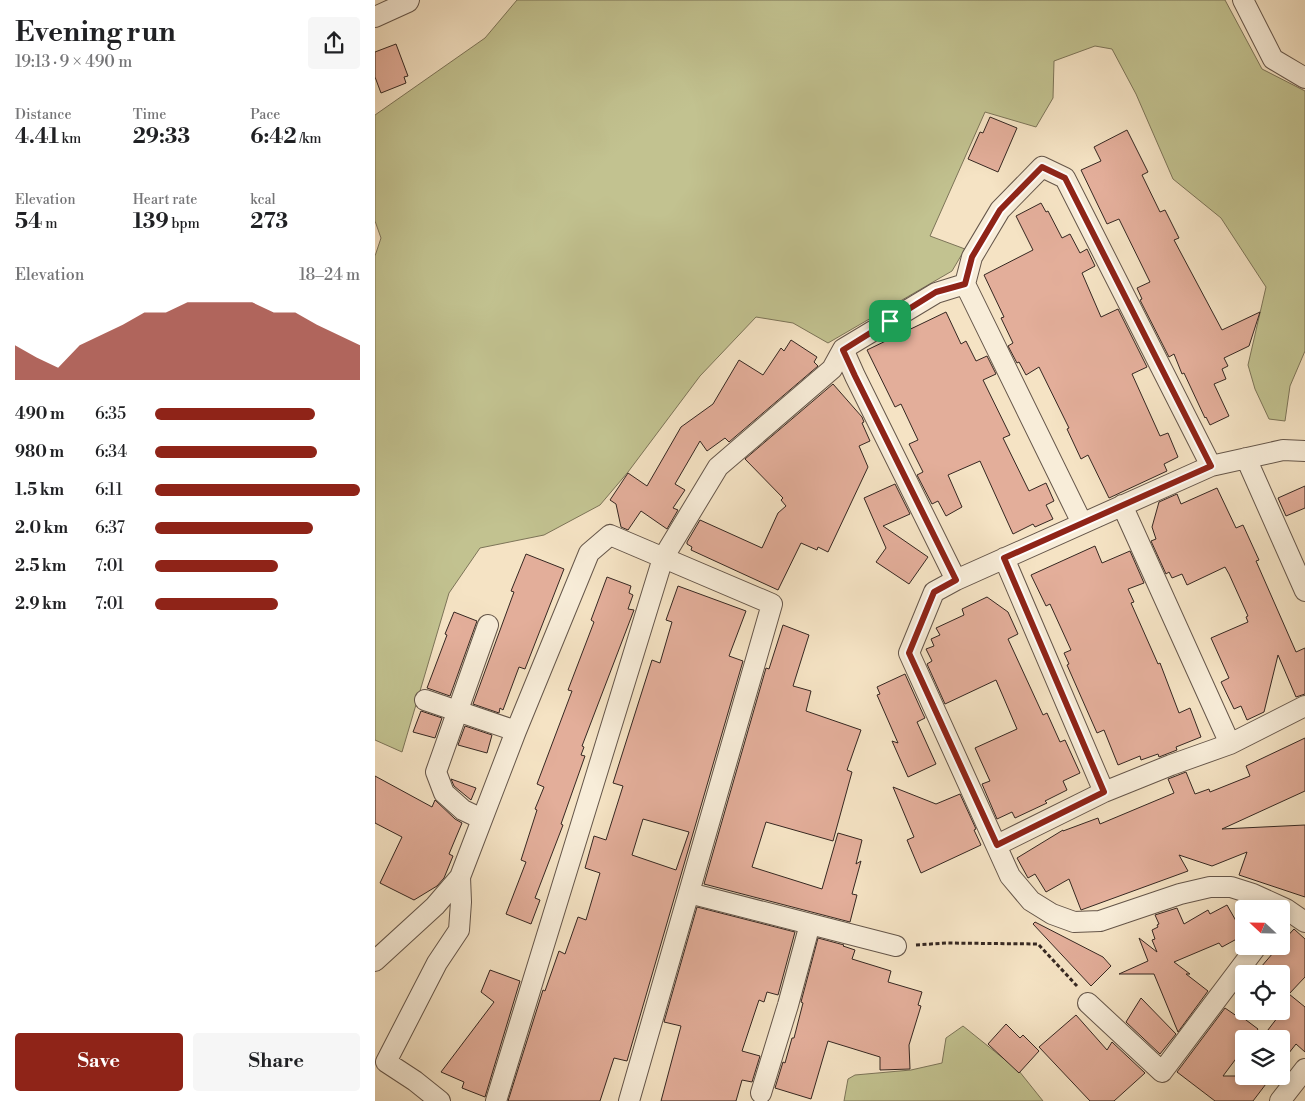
<!DOCTYPE html>
<meta charset="utf-8">
<style>
body{margin:0;font-family:"Libre Bodoni",serif;background:#f6f6f6;color:#202124;height:100vh;display:flex;flex-direction:column;font-size:19px;white-space:nowrap}
*{box-sizing:border-box;margin:0}
p{font-size:16px;color:#757577}
.icon{flex:none;width:28px;height:28px;fill:none;stroke:currentColor;stroke-width:2;stroke-linecap:round;stroke-linejoin:round}
.map{position:relative;flex:1;overflow:hidden}
.sheet{display:flex;flex-direction:column;background:#fff;width:375px}
.sheet>*{flex:none}
.needle{width:32px;rotate:292deg}
.controls{position:absolute;left:860px;top:900px;display:grid;gap:10px}
.controls a{display:grid;place-items:center;width:55px;height:55px;border-radius:5px;background:#fff;box-shadow:0 2px 8px #0003;font-size:25px}
.pin{position:absolute;display:grid;place-items:center;width:42px;height:42px;color:#fff;margin:-21px;border-radius:10px;box-shadow:0 2px 8px #0006}
.round{display:grid;place-items:center;flex:none;width:52px;height:52px;border-radius:5px;background:#f6f6f6}
.headline{display:flex;align-items:center;justify-content:space-between;height:85px;padding:0 15px}
h1{font-size:28px;font-weight:700;line-height:38px}
.stats{display:grid;grid-template-columns:repeat(3,1fr);gap:8px;height:85px;padding:5px 15px}
.stats div{display:grid;align-content:center}
.stats b{font-size:21px;font-weight:700}
.stats small{font-size:14px;font-weight:400}
.stats p{font-size:14px}
.chart{height:140px;padding:10px 15px}
.chart p{display:flex;justify-content:space-between}
.chart svg{width:100%;height:90px;margin-top:5px;fill:#8f2418;opacity:.7}
.primary-button{display:flex;gap:10px;margin-top:auto;padding:10px 15px}
.primary-button a{flex:1;height:58px;border-radius:5px;background:#8f2418;color:#fff;font-size:20px;font-weight:700;line-height:58px;text-align:center}
.primary-button a+a{background:#f6f6f6;color:#202124}
ul{padding:0 15px;list-style:none;font-size:16px}
li{display:grid;grid-template-columns:80px 60px 1fr;align-items:center;height:38px}
li i{height:12px;border-radius:6px;background:#8f2418}
main{display:flex;flex:1;min-height:0}
.map>svg:first-child{display:block}
</style>
<main>
<section class="sheet">
<div class="headline"><div><h1>Evening run</h1><p>19:13 · 9 × 490 m</p></div><a class="round"><svg class="icon" aria-label="share" viewBox="0 0 24 24"><path d="M12 15V3M7 8l5-5 5 5M5 13v7h14v-7"/></svg></a></div>
<div class="stats">
<div><p>Distance</p><b>4.41<small> km</small></b></div>
<div><p>Time</p><b>29:33</b></div>
<div><p>Pace</p><b>6:42<small> /km</small></b></div>
</div>
<div class="stats">
<div><p>Elevation</p><b>54<small> m</small></b></div>
<div><p>Heart rate</p><b>139<small> bpm</small></b></div>
<div><p>kcal</p><b>273</b></div>
</div>
<div class="chart"><p><span>Elevation</span>18–24 m</p>
<svg viewBox="0 0 160 44" preserveAspectRatio="none"><path d="M0 44V27L10 33L20 38L30 27L40 22L50 17L60 11L70 11L80 6L90 6L100 6L110 6L120 11L130 11L140 17L150 22L160 27V44z"/></svg>
</div>
<ul>
<li><b>490 m</b>6:35<i style="width:78%"></i></li>
<li><b>980 m</b>6:34<i style="width:79%"></i></li>
<li><b>1.5 km</b>6:11<i style="width:100%"></i></li>
<li><b>2.0 km</b>6:37<i style="width:77%"></i></li>
<li><b>2.5 km</b>7:01<i style="width:60%"></i></li>
<li><b>2.9 km</b>7:01<i style="width:60%"></i></li>
</ul>
<div class="primary-button"><a>Save</a><a>Share</a></div>
</section>
<div class="map">
<svg width="930" height="1101" viewBox="0 0 930 1101">
<rect width="100%" height="100%" fill="#f5e3c4"/>
<filter id="stains"><feTurbulence type="fractalNoise" baseFrequency=".004" numOctaves="4"/><feColorMatrix values="0 0 0 0 .2 0 0 0 0 .09 0 0 0 0 .02 0 0 0 .5 -.17"/></filter>
<radialGradient id="worn" r=".72"><stop offset=".6" stop-color="#630" stop-opacity="0"/><stop offset="1" stop-color="#630" stop-opacity=".3"/></radialGradient>
<path fill="#c2c290" stroke="#7c7458" d="M142 0H850L887 69 930 91V351L915 386 910 421 894 419 880 389 873 365 891 287 846 218 798 179 761 94 737 49 720 46 679 61 678 98 661 127 610 112 555 236 590 249 577 271 453 343 418 323 381 317 325 376 253 472 225 505 169 535 105 548 74 593 27 752 0 740V256L6 238 0 221V115L110 38Z
M588 1026 644 1071 668 1101H469L473 1079 480 1075 536 1070 567 1063 571 1038Z"/>
<path fill="#e3ae9a" stroke="#352721" fill-rule="evenodd" d="M21 44 33 76 29 77 31 83 6 93 0 77V52Z
M615 117 642 128 623 172 593 159 605 132 608 133Z
M752 130 773 172 767 175 785 212 790 210 804 238 799 240 847 330 885 312 874 346 849 358 853 366 847 369 851 379 839 384 854 416 835 425 831 417 830 418 809 373 807 374 799 354 794 357 765 300 767 299 762 288 775 282 744 219 732 224 706 170 726 161 719 147Z
M666 203 671 212 673 211 687 238 695 234 705 253 712 249 720 266 707 273 726 317 743 309 772 367 757 374 785 436 793 433 803 457 789 464 792 471 734 498 713 455 706 459 692 429 694 428 664 367 651 375 644 362 642 363 633 346 638 343 626 318 629 317 609 275 658 250 641 216Z
M571 312 586 344 591 341 601 361 612 356 621 374 608 380 635 435 628 438 654 491 671 483 679 501 671 505 678 519 660 527 658 524 638 534 605 461 573 475 587 507 571 516 563 501 557 504 542 475 548 472 534 444 543 440 526 404 520 407 492 350Z
M416 340 442 357 439 362 443 366 354 442 350 438 332 451 325 441 300 484 310 490 298 508 303 510 292 529 266 511 253 530 246 527 241 504 235 500 253 473 272 486 306 427 338 404 364 360 388 375 406 348 409 351Z
M458 384 487 417 489 422 487 423 495 441 484 446 493 467 453 552 443 547 442 550 426 543 403 590 316 550 317 547 312 544V542L325 520 387 548 403 513 411 506 406 500 408 498 370 459Z
M520 484 535 514 508 526 553 557 534 584 501 562 511 548 489 498Z
M930 486V508L911 516 903 498Z
M842 488 861 528 868 525 884 560 881 561 921 652 930 648V694L921 697 903 655 889 712 872 720 866 706 859 709 846 682 854 678 836 638 873 622 871 617 873 616 854 574 850 567 812 585 807 574 797 578 794 572 791 574 776 541 781 539 777 527 784 502 802 494 806 504Z
M720 546 727 563 755 551 769 583 753 589 759 602 756 603 783 664 785 663 804 713 815 708 826 737 801 747 802 750 784 757 783 754 766 760 765 756 743 765 729 730 722 733 692 665 694 664 689 653 696 650 675 604 671 606 656 575Z
M151 554 189 569 150 669 144 667 128 710 125 708 124 713 98 704 139 592 136 591Z
M232 577 256 586 254 593 258 595 253 609 259 610 207 746 209 747 206 755 210 756 186 824 188 825 160 898 165 900 156 924 131 914 151 862 146 860 162 810 160 809 169 787 162 784 197 691 193 690 219 622 216 620Z
M303 586 371 611 354 656 368 661 252 1061 239 1058 225 1101H133L168 990 170 991 184 951 190 954 203 917 211 920 225 873 210 868 219 836 231 840 248 786 238 783 277 660 285 663 297 622 291 620ZM268 819 314 832 301 870 257 855Z
M612 597 633 612 643 634 633 639 668 715 672 713 685 742 690 740 705 773 688 781 692 790 670 801 672 803 640 818 637 812 622 819 607 784 615 781 600 748 642 729 621 680 570 704 552 664 557 661 551 649 559 646 556 639 565 635 561 628 589 615 587 609Z
M79 612 102 621 75 696 52 688 72 635 70 634Z
M408 625 434 635 418 686 436 691 431 711 486 730 472 770 477 772 458 841 391 822 377 867 447 889 463 833 487 840 481 864 486 861 477 894 482 895 475 922 329 884 391 668 394 669Z
M530 674 548 714 550 718 542 722 561 764 533 777 517 741 523 743 502 695 505 694 502 687Z
M46 711 67 718 60 738 38 732Z
M90 726 117 735 112 753 83 745Z
M930 738V791L847 829 930 825V897L864 875 872 852 837 866 804 855 813 871 706 910 694 879 671 892 660 874 653 878 642 858 688 830V831L723 818 725 824 799 793 793 779 811 772 820 794 834 789 835 792 875 776 871 766Z
M0 776 57 807 60 800 80 819 87 823 74 854 78 856 69 878 62 886 39 900 5 883 27 837 0 823Z
M76 779 101 788 96 800 79 786Z
M518 787 561 804 585 794 601 829 599 830 606 845 546 873 532 840 539 837Z
M852 905 869 935 847 947 844 943 799 962 815 974H811L833 991 803 1032 779 974H744L773 961 764 938 782 952 777 940 780 939 777 930 783 927 782 925 784 924 780 915 802 908 809 924 833 910 835 914Z
M322 907 420 932 403 995 392 992 389 1002 384 1000 367 1051 385 1056 377 1082 367 1080 361 1101H286L306 1026 289 1022Z
M660 922 728 957 736 966 716 986 658 924Z
M919 929 930 939V977L914 994 930 1007V1052L921 1044 906 1063V1039H886L906 1013V974H880L904 946H906V943Z
M443 938 469 945 468 946 480 950 477 959 516 971 513 982 547 992 543 1005 546 1006 534 1045 535 1069 505 1070V1057L453 1041 436 1099 400 1088 408 1062 410 1063 417 1038H419L428 1003 426 1002Z
M115 970 145 981 110 1097 87 1088 89 1082 66 1072 119 1002 106 992Z
M766 998 801 1034 785 1054 751 1022Z
M850 1008 866 1019 867 1017 883 1029 876 1039H869V1048L848 1076H897L878 1101H840L802 1072Z
M701 1015 732 1050 737 1042 770 1073 739 1101H715L664 1047Z
M631 1024 645 1038 648 1035 664 1051 644 1073 613 1044Z"/>
<g fill="none" stroke-linecap="round" stroke-linejoin="round">
<defs>
<path id="minor" d="M868 0 898 59 930 78
M0 17 33 2 34 0
M590 284 707 523
M468 349 480 376 581 580
M930 451 908 450 836 466 581 580 559 592 534 653 635 876 656 901 677 914 699 922 725 921 805 894 835 887H856L878 894 911 909 930 922
M871 458 930 591
M747 505 855 744
M629 558 729 792
M50 700 141 731
M107 819 88 810 69 793 61 772 113 625
M622 845 729 792 796 765 855 744 930 706
M314 893 521 946
M0 961 60 906 85 877 141 731 214 553 235 535 397 604 254 1101
M713 1003 787 1072 882 946
M386 1093 413 1005 435 924
M65 1101 40 1081 11 1062 62 963 84 930 86 902 85 877
M121 1101 288 558 343 467 457 369 468 349 561 293 590 284 597 257 625 210 667 167 690 178 836 466
M905 1101 930 1069"/>
</defs>
<use href="#minor" stroke="#65564a" stroke-width="22"/>
<path stroke="#352721" stroke-width="3" stroke-dasharray="4 2.5" stroke-linecap="butt" d="M541 945 571 943 663 944 702 986"/>
<use href="#minor" stroke="#f8edd9" stroke-width="20"/>
</g>
<g fill="none" stroke-linecap="round" stroke-linejoin="round">
<defs>
<path id="route" d="M667 167 690 178 836 466 629 558 729 792 622 845 534 653 559 592 581 580 480 376 468 350 561 292 590 284 597 257 625 210Z"/>
</defs>
<use href="#route" stroke="#fff" stroke-width="10"/>
<use href="#route" stroke="#8f2418" stroke-width="6"/>
</g>
<rect width="100%" height="100%" filter="url(#stains)"/>
<rect width="100%" height="100%" fill="url(#worn)"/>
</svg>
<div class="controls">
<a><svg class="needle" viewBox="-14 -14 28 28"><path d="M0-13l5 13h-10z" fill="#e53935"/><path d="M0 13l5-13h-10z" fill="#757577"/></svg></a>
<a><svg class="icon" aria-label="locate" viewBox="0 0 24 24"><circle cx="12" cy="12" r="6"/><path d="M12 2v4M12 18v4M2 12h4M18 12h4"/></svg></a>
<a><svg class="icon" aria-label="layers" viewBox="0 0 24 24"><path d="M12 4l9 5-9 5-9-5zM3 14l9 5 9-5"/></svg></a>
</div>
<div class="pin" style="left:515px;top:321px;background:#1e9e55"><svg class="icon" aria-label="arrive" viewBox="0 0 24 24"><path d="M6 21V4h12l-3 4 3 4H6"/></svg></div>
</div>
</main>
